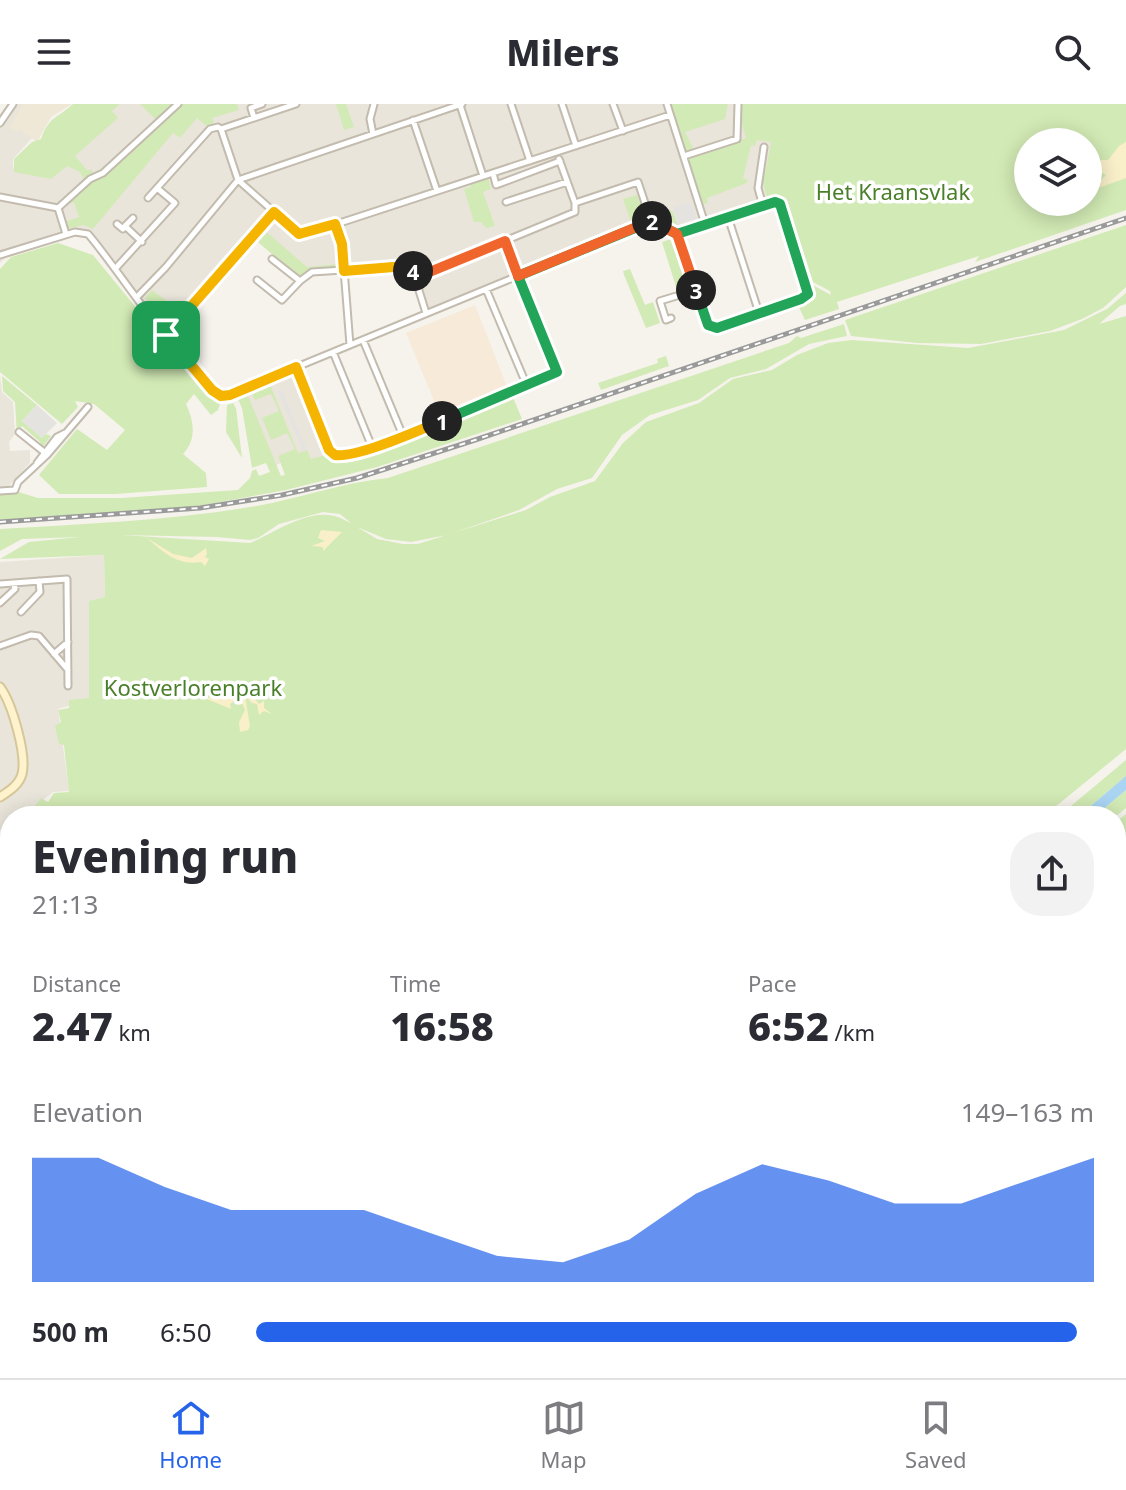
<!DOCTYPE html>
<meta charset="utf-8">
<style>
body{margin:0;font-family:"Noto Sans",sans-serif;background:#f2f2f3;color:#2b2b33;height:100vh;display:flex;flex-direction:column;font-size:30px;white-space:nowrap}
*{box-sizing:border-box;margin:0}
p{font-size:26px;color:#7c7c81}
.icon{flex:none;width:44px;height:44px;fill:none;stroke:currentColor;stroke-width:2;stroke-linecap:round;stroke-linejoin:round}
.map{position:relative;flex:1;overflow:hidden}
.sheet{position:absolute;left:0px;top:702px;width:1126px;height:572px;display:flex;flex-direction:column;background:#fff;border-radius:32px 32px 0 0;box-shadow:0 4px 20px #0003}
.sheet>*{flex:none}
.controls{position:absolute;left:1014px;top:24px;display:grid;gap:16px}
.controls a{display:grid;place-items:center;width:88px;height:88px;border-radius:50%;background:#fff;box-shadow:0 4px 20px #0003;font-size:40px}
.pin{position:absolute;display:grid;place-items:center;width:68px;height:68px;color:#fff;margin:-34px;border-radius:16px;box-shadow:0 4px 12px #0006}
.km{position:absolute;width:40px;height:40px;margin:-20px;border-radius:50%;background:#222;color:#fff;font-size:22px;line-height:40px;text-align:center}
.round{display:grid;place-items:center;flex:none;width:84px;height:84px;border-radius:32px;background:#f2f2f3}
.headline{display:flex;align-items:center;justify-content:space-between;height:136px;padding:0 32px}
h1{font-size:44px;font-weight:800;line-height:60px}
.stats{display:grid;grid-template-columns:repeat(3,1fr);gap:12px;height:136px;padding:8px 32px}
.stats div{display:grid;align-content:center}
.stats b{font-size:40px;font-weight:800}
.stats small{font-size:22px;font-weight:400}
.stats p{font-size:22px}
.chart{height:224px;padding:16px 32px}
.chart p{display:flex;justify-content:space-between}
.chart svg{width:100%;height:144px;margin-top:8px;fill:#2563eb;opacity:.7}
ul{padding:0 32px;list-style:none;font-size:26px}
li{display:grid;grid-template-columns:128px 96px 1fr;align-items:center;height:60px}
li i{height:20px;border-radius:10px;background:#2563eb}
header{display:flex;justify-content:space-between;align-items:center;height:104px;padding:0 32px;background:#fff;font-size:36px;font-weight:800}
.tabs{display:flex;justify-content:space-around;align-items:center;height:112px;border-top:2px solid #e1e1e2;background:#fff;font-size:22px;color:#7c7c81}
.tabs a{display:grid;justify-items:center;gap:4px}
.tabs .active{color:#2563eb}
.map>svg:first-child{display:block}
</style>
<header><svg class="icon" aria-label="menu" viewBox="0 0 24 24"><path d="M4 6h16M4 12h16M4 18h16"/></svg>Milers<svg class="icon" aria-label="search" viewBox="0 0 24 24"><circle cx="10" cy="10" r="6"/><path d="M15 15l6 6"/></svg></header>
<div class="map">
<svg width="1126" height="1274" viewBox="0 0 1126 1274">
<rect width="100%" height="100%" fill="#f6f3ec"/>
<path fill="#eae5da" d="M8 0H63L13 55V63L38 71 115 0H142L155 13 195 0H772L792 96 676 134 649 121 426 210 411 169 403 165 300 172 251 130 164 231 84 128 11 149 0 159V10Z
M293 267 329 350 311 356 308 349 276 361 245 287Z
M0 271 2 288 13 298 15 330 9 338 10 347 30 346V359L7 384H0Z
M104 451 105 493 89 498V596L58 605 69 687 53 688 33 704V712H10L0 726V458Z
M10 737V1108L0 1110V744Z"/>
<path fill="#f7ead8" d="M475 201 507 283 440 311 406 229Z"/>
<path fill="#efe8d6" d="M23 0H72L51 13 37 38 20 25 17 27 9 24Z"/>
<path fill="#d2eab5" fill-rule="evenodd" d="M73 0H120L112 7 118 14 75 52 88 67 91 65 93 68 84 76 80 68 67 62 51 75 14 68V55L32 38 41 35C49 12 57 15 73 0Z
M140 0H172L156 16Z
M180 0H237L239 6 212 14 215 23 209 24 197 14 180 34 173 29 93 125 84 121 66 125 64 118 79 113 74 98 64 102 91 76 101 73Z
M336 0H346L354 23 344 26Z
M671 0H728L725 15 685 28 694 46H685Z
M741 0H1126V106L975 158 979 152 837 198 839 205 805 216 798 201 806 198 811 187 809 179 831 191 830 187 813 178 787 97 776 93 767 94 761 71 765 70 771 38 757 36 755 42 751 41 743 74 748 76 747 79 707 94 708 99 703 100 688 55 746 34 739 10ZM1028 38H1088V98H1028Z
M488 73 491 85 483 88 495 122 486 124 481 118H474L464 85 471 83 470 79Z
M637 91 645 114 631 118 623 95Z
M669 106 673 108 678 122 698 116 699 118 678 125 654 114V111Z
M1126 121V183L1103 204 1082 215 1050 227 981 240 917 239 851 232 845 216Z
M262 124 307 163 338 160 339 165 310 167 299 173 253 134Z
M674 134 692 184 678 189 662 138Z
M58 139 93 151 201 283 220 300 218 306 211 311 194 290 186 300C194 317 197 335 183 350L206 369 207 383 116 390H59L39 371 77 325 107 346 125 326 94 300 75 297 78 303 62 320 0 268V165L11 153Z
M630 165 645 201 653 198 660 219 646 224 624 171 623 167Z
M152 186 177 205 166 218 145 194Z
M1126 189V200L1120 202 1099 220 1126 212V645L1044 712H35L31 707 41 694 48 698 54 689 69 688 64 641 59 640 55 622 61 618 58 606 69 604V596L89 594V497L105 493 104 451 0 455 29 438 80 433 22 435 0 447V425C82 420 163 417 244 404 293 397 339 379 388 374L789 239 797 232 801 234 844 220 847 232 809 240 766 265 730 274 698 296 650 311 622 331 592 374 557 385 519 406 447 431 411 438 386 435 357 423 377 435 403 440H418L526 406 550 393 595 377 623 339 646 318 699 299 733 275 772 266 797 251 828 239 852 236 968 244 1064 226 1107 205ZM323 408 340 410 351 419C346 417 340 413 334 412 307 405 274 429 250 439L121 431 217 433 250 436 258 434 279 420Z
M666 252 669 262 663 264 601 286 598 279 658 259 657 255Z
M2 272 37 301 22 317 41 333 46 330 51 332 42 344 40 338 22 322 17 331 15 298 3 287Z
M269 278 298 349 307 346 311 355 329 350 339 356 409 334 512 291 522 315 377 363 286 386 193 403 0 416V391L11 390 15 387 38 394H121L238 386 250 374 252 367 256 365 259 372 270 368 266 359 252 364 242 304 237 293 246 287 281 372 285 371 278 352 295 345 287 329 271 336 262 314 279 307 271 290 255 296 250 286 256 283 257 286Z
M233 299 236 304 242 354 226 328 227 301Z
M1126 656V672L1079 712H1059Z
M1126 686V704L1116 712H1095Z
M1126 710V747L1116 762V718Z
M1126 755V1274H0V1110L10 1108V1264H1116V1016H1120L1121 1011 1116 1009V807C1126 788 1111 776 1126 755Z"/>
<path fill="#f9efc9" d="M1126 38V74L1090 87 1106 71 1095 65 1101 56H1108L1119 42Z
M321 426 342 428 323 447V443L311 442 325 437 318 434Z
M147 434 173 450 192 454 206 444 207 450 205 453 209 455 205 462 201 458C178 462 163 448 147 434Z
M237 579H242V583L238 587 236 596 230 600 231 605 202 593C218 595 231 596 237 579Z
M243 587H248L259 600 264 597V604L272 610 264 607 259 611 257 600 252 599 245 592 250 622 248 626 240 628 239 618 245 606 242 599Z"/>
<path fill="#e5e3e0" d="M691 98 697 115 678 120 673 103Z
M282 286 307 346 303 347 278 288Z
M37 301 57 319 42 334 22 317Z"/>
<path fill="#a9d4f2" d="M1126 672V686L1095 712H1079Z"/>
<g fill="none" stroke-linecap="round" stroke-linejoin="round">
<path stroke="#d4d0c8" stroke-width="8" stroke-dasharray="8 4" stroke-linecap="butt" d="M1116 1074 1126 1075"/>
<defs>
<path id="street" d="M296 0 221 25 238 76 299 130H306L670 11
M511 0 530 57
M562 0 576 42
M613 0 623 27
M667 0 705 120
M460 1 483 72
M254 14 251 4 262 0
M413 16 437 87
M0 19 13 0
M373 30 370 15 374 0
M684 52 737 35 738 0
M559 55 575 99
M493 69 496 81 560 57
M0 93 58 104
M148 94 210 25 218 23 221 25
M506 98 567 78
M763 102 758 84 764 43
M58 104 90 75 103 69 178 0
M58 104 66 130
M728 113 759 209
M117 120 123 125 125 122 142 138
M335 120 342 140 350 241
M125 122 133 114
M0 151 75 128 88 130C114 159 196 285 224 293L651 117 677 130 778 99 808 190 801 195 717 224 708 221 677 130
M272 155 300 177
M115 165 175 99 157 84
M415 174 575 108V99L638 78 651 117
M257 176 282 196 300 177 312 168 406 162 412 164 426 209
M486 185 527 282
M137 193 166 163 238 76 462 0
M671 214 666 216 660 197 696 186
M166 231 274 108
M363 236 403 332
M333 248 372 343
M296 263 329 346 335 351 341 352 407 331 555 270 556 263 505 137
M19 328 44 348
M37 359 57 333 65 329
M0 387 15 386 18 378 47 351 88 303
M0 480 67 475 68 582
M0 499 15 485 14 479
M21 508 40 488 39 477
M0 542 31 531 39 532 68 566
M54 550 68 538
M0 752 10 758
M0 809 10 773
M0 859 10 867
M0 883 10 882
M0 1015 9 1000"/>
<path id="secondary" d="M0 583C12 599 27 651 22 670 19 681 9 687 0 693
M0 1106 10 1104"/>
<path id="primary" d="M0 932 10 937
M0 995 10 1000"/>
</defs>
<use href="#street" stroke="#c2bbae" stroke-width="9"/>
<use href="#secondary" stroke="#d6c79b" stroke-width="11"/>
<use href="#primary" stroke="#e6c16a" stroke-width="12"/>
<use href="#street" stroke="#fff" stroke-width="5"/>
<use href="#secondary" stroke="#fff3cd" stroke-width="7"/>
<use href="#primary" stroke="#ffe39c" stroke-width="8"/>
<defs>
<path id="rail" d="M0 418 200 404 282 391 357 374 475 336 1126 114"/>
</defs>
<use href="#rail" stroke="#9a9a9a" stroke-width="5"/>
<use href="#rail" stroke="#fff" stroke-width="2" stroke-dasharray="6" stroke-linecap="butt"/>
</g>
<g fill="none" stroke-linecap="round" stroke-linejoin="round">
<defs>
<path id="split-1" d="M166 231 212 286 221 292 230 291 296 263 329 346 335 351C358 354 419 326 442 317"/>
<path id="split-2" d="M442 317 557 268 518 172 652 117"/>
<path id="split-3" d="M652 117 677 130 775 98 780 100 808 190 801 195 717 224 708 221 696 186"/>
<path id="split-4" d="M413 167 415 174 505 137 518 172 651 117 677 130 696 186"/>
<path id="split-5" d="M166 231 274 108 299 130 335 120 342 140 344 167 406 162 413 167"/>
</defs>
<use href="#split-1" stroke="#fff" stroke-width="16"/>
<use href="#split-2" stroke="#fff" stroke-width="16"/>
<use href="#split-3" stroke="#fff" stroke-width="16"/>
<use href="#split-4" stroke="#fff" stroke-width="16"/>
<use href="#split-5" stroke="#fff" stroke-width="16"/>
<use href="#split-1" stroke="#f5b400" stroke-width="10"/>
<use href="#split-2" stroke="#22a559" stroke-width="10"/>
<use href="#split-3" stroke="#22a559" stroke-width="10"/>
<use href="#split-4" stroke="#f0652b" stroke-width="10"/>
<use href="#split-5" stroke="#f5b400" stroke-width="10"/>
</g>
<g text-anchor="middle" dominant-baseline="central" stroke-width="7" stroke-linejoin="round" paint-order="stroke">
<g font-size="22" fill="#4a7f2a" stroke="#fff">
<text x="893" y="87">Het Kraansvlak</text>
<text x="193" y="583">Kostverlorenpark</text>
</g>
</g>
</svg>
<div class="controls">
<a><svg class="icon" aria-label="layers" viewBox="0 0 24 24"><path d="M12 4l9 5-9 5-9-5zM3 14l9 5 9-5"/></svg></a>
</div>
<div class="pin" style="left:166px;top:231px;background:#1e9e55"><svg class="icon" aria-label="arrive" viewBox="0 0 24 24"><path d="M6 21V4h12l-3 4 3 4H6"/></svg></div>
<b class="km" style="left:442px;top:317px">1</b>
<b class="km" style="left:652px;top:117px">2</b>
<b class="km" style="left:696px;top:186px">3</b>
<b class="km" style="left:413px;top:167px">4</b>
<section class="sheet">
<div class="headline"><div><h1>Evening run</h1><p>21:13</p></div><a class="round"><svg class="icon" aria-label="share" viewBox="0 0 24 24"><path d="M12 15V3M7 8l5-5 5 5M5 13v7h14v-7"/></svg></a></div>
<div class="stats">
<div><p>Distance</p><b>2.47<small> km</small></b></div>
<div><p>Time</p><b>16:58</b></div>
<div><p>Pace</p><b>6:52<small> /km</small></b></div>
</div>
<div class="chart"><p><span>Elevation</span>149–163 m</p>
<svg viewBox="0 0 160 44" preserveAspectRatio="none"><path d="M0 44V6L10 6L20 15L30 22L40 22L50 22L60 29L70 36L80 38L90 31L100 17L110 8L120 13L130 20L140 20L150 13L160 6V44z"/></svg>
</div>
<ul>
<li><b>500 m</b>6:50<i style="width:98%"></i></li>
</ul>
</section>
</div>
<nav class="tabs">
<a class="active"><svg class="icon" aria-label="home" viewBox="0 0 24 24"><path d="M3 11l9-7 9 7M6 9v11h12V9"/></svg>Home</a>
<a><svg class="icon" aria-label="map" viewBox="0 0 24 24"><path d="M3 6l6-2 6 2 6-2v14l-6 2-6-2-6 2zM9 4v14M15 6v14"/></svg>Map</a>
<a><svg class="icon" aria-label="saved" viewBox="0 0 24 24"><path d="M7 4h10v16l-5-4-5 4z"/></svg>Saved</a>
</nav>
